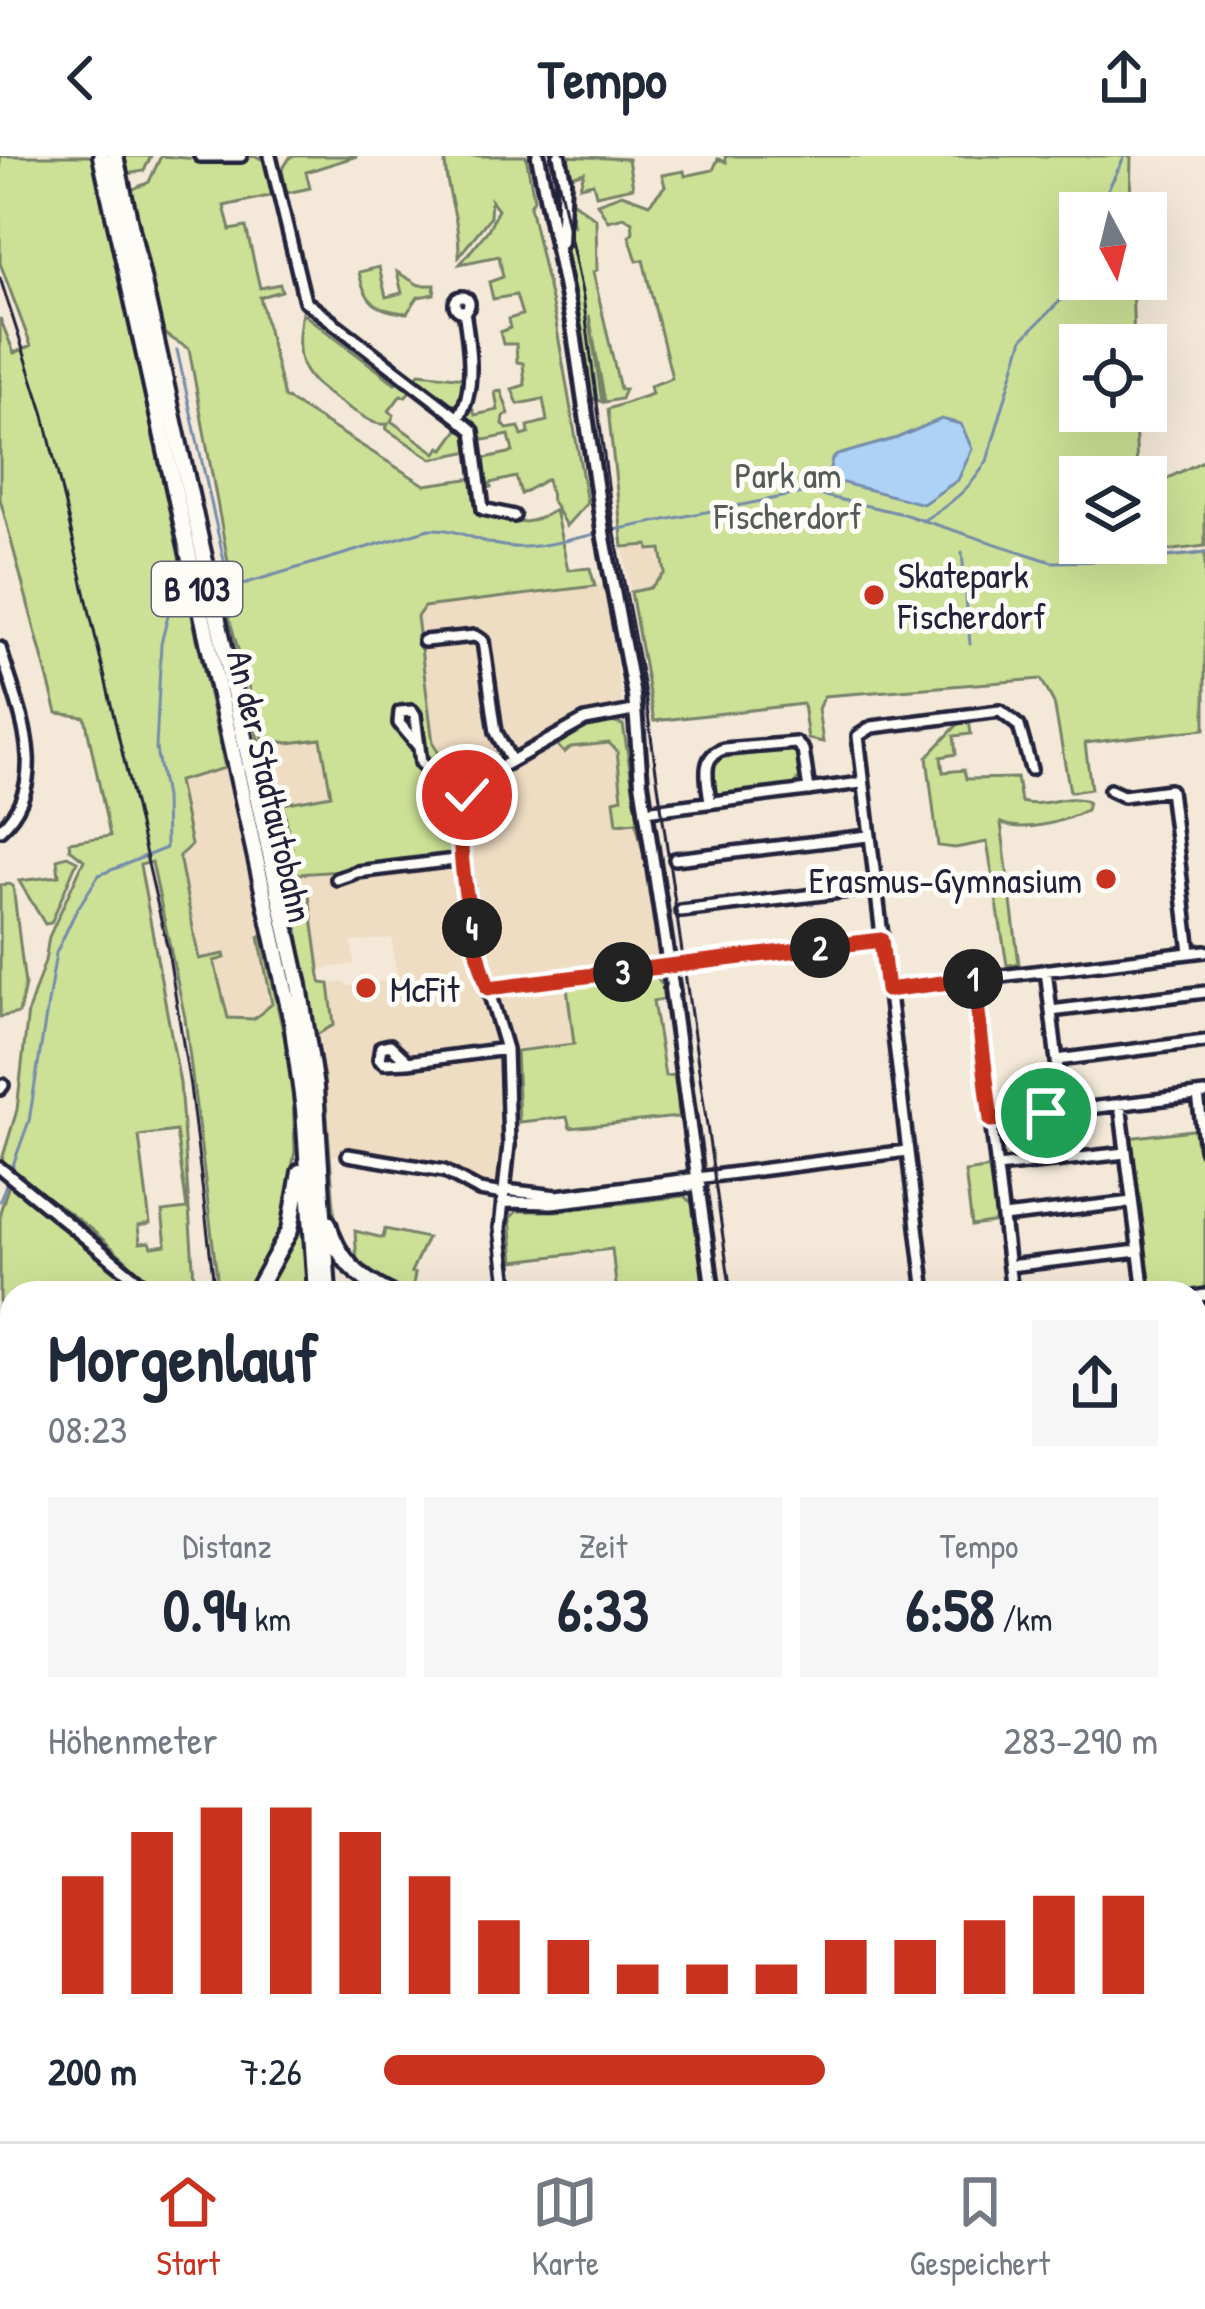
<!DOCTYPE html>
<html lang="de">
<meta charset="utf-8">
<style>
body{margin:0;font-family:"Patrick Hand",sans-serif;background:#f6f6f7;color:#1f2937;height:100vh;display:flex;flex-direction:column;font-size:45px;white-space:nowrap}
*{box-sizing:border-box;margin:0}
p{font-size:39px;color:#747a83}
.icon{flex:none;width:66px;height:66px;fill:none;stroke:currentColor;stroke-width:2;stroke-linecap:round;stroke-linejoin:round}
.map{position:relative;flex:1;overflow:hidden}
.panel{position:absolute;left:0px;top:1125px;width:1206px;height:861px;display:flex;flex-direction:column;background:#fff;border-radius:36px 36px 0 0;box-shadow:0 12px 48px #0002}
.panel>*{flex:none}
.needle{width:78px;rotate:173deg}
.tools{position:absolute;left:1059px;top:36px;display:grid;gap:24px}
.tools a{display:grid;place-items:center;width:108px;height:108px;border-radius:0px;background:#fff;box-shadow:0 12px 48px #0002;font-size:60px}
.pin{position:absolute;display:grid;place-items:center;width:102px;height:102px;color:#fff;margin:-51px;border:6px solid #fff;border-radius:50%;box-shadow:0 3px 12px #0007}
.km{position:absolute;width:60px;height:60px;margin:-30px;border-radius:50%;background:#222;color:#fff;font-size:33px;line-height:60px;text-align:center}
.round{display:grid;place-items:center;flex:none;width:126px;height:126px;border-radius:0px;background:#f6f6f7}
.head{display:flex;align-items:center;justify-content:space-between;height:204px;padding:0 48px}
h1{font-size:66px;font-weight:700;line-height:90px}
.metrics{display:grid;grid-template-columns:repeat(3,1fr);gap:18px;height:204px;padding:12px 48px}
.metrics div{display:grid;align-content:center;border-radius:0px;background:#f6f6f7;text-align:center}
.metrics b{font-size:60px;font-weight:700}
.metrics small{font-size:33px;font-weight:400}
.metrics p{font-size:33px}
.chart{height:336px;padding:24px 48px}
.chart p{display:flex;justify-content:space-between}
.chart svg{width:100%;height:216px;margin-top:12px;stroke:#c8321e;stroke-width:6}
ul{padding:0 48px;list-style:none;font-size:39px}
li{display:grid;grid-template-columns:192px 144px 1fr;align-items:center;height:90px}
li i{height:30px;border-radius:15px;background:#c8321e}
header{display:flex;justify-content:space-between;align-items:center;height:156px;padding:0 48px;background:#fff;font-size:54px;font-weight:700}
.dock{display:flex;justify-content:space-around;align-items:center;height:168px;border-top:3px solid #e0e1e3;background:#fff;font-size:33px;color:#747a83}
.dock a{display:grid;justify-items:center;gap:6px}
.dock .on{color:#c8321e}
.map>svg:first-child{display:block}
</style>
<header><svg class="icon" aria-label="back" viewBox="0 0 24 24"><path d="M15 5l-7 7 7 7"/></svg>Tempo<svg class="icon" aria-label="share" viewBox="0 0 24 24"><path d="M12 15V3M7 8l5-5 5 5M5 13v7h14v-7"/></svg></header>
<div class="map">
<svg width="1205" height="1985" viewBox="0 0 1205 1985">
<rect width="100%" height="100%" fill="#f4e9d8"/>
<filter id="ink" filterUnits="userSpaceOnUse"><feTurbulence type="fractalNoise" baseFrequency=".00833" numOctaves="2"/><feDisplacementMap in="SourceGraphic" scale="24" xChannelSelector="R" yChannelSelector="G"/><feConvolveMatrix kernelMatrix="1 2 1 2 8 2 1 2 1" color-interpolation-filters="sRGB"/></filter>
<g filter="url(#ink)">
<path fill="#eedcc3" d="M648 388 661 392 665 417 651 432 631 436 623 391Z
M604 428 660 799 653 804 657 812 566 823 574 888 506 893V1025L499 1023 494 1029H481L478 1034 444 1015 342 998 329 1000 324 922 307 832 344 826 349 830 389 825 390 820 396 818 392 782 352 786 354 808 319 813 308 733 297 726 295 719 342 715 344 726 357 720 473 706 469 665 477 639 456 627 433 587 417 462 424 451Z
M321 583 331 639 280 648 262 585 289 587Z
M225 612 243 681 276 845 254 863H229L213 801 199 804 178 700V624Z
M982 1974H1100L1101 1985H984Z"/>
<path fill="#cce196" stroke="#778268" stroke-width="3" fill-rule="evenodd" d="M0 0H92L225 612 178 625 191 689 179 700 199 803 224 798 225 802 214 805 228 862 254 863 272 848 259 781 262 780 292 916 295 994 288 1038 289 1065 252 1137H219L185 862 152 706 140 709 180 927 195 1137H163L92 1074 1 1007 17 954 28 855 45 805 49 781 84 704 70 693 69 686 110 680 85 561 57 557 0 343V162L14 197 31 190 0 107ZM176 975 187 1053 162 1056 166 1089 152 1091 150 1086 140 1087 138 1070 150 1068 139 980Z
M120 0H151L144 15 127 18 131 34 149 26 161 0 222 5 256 0 265 5 273 39 224 50 230 74 246 71 260 132 280 128 282 135 260 141 284 241 425 329 482 321 480 294 485 302 513 296 509 279 485 284 465 266 467 255 473 254 475 259 498 254 495 236 501 235 509 258 504 260 503 268 507 273 519 271 522 280 529 278 528 270 547 265 543 243 518 248 512 233 525 229 523 207 517 206 516 188H503L500 176 510 172 508 163 522 159 516 139 493 143 489 126 503 121 499 100 460 108 488 74 498 53 491 44 490 61 459 100C460 60 444 32 445 0H526L534 43 530 50 556 167 587 347 566 370 552 345 547 323 521 338 516 321 490 327 491 331 485 333 489 350 481 354C511 368 524 373 555 354L568 414 590 412 595 430 424 451 417 461 433 587 455 627 499 603V599L503 601 458 633C449 625 431 608 427 597 421 578 430 554 406 548L393 556 392 565 414 597V610L454 647 456 700 343 720 341 715 297 718 283 648 331 639 321 583 289 587 263 583 222 436 233 433 189 193 163 177 220 441 276 649 270 669Z
M291 0H357L306 16 310 32 287 37 282 14Z
M564 0 628 3 633 31 596 39 593 27 580 30 584 16 568 21Z
M725 0H1131L1130 57H1080V123H1132L1134 189H1080V255H1135L1137 321H1080V387H1146V343L1170 321 1205 304V390L1126 400 1127 405 1205 397V573L1085 587 1091 633 1070 636 1054 547 1041 523 824 540 818 553 823 586 808 583 803 548 654 565 631 436 650 432 665 417 661 393 649 394 648 389 623 391 608 253 652 238 650 230 672 222 643 104 637 105 629 80 633 76 632 66 624 61 608 65 597 47 622 38 649 48 665 30 662 19 684 15 685 20 713 14 718 3 726 6Z
M569 43 596 63 597 114 593 116 620 233H625L621 243 605 246 589 159 602 246 592 242 589 234 564 95 569 53 574 71Z
M379 111 386 141 402 137 397 116 419 129H435L434 138 418 141 407 157C376 155 365 146 359 116Z
M302 157 395 227 399 224 411 234 405 241 401 239 389 255 394 259 391 265 436 297 440 291 444 293 462 268 470 274 475 294 432 303 386 273 388 268C374 270 366 262 354 255 307 225 291 215 302 157Z
M419 217 466 222 462 249 453 250 415 222Z
M969 564 971 578 954 580 956 598 941 601 943 616 964 614 966 623 1017 622 1021 646C1043 653 1066 636 1088 646L1086 654C1064 666 1024 677 1001 667L1019 808 1007 809 987 686 955 692 938 690 927 601 961 565Z
M608 565 623 569 645 705 636 666 617 668 614 644 622 642 617 595 609 587 571 591 564 597 557 589 589 569Z
M782 589 794 591 801 600 804 623 797 624V629L713 639 711 606 724 596 725 601 777 595Z
M281 653 297 726 308 732 321 827 329 828 334 869 316 879 324 922 336 1077 345 1087 347 1101 357 1108 355 1075 383 1082 385 1073 427 1082 411 1116 415 1118 413 1129 424 1137H397L378 1127 351 1107 336 1085 330 1063 321 923 293 746 288 747 275 677Z
M67 700 77 705 51 767 45 768 19 725 59 720 57 703Z
M9 728 13 730 25 829 19 857 0 861V729Z
M656 821 663 830 665 843 653 845 665 920 676 919 679 961 570 972 567 961 519 966 516 895 574 888 567 831Z
M1200 973 1205 1012V1134L1146 1137 1127 982Z
M992 1012 999 1066 972 1070 965 1016Z
M10 1025 147 1137H12V1359L0 1365V1056Z
M684 1040 694 1049 705 1137H617L612 1093 514 1105 510 1062 517 1055H556Z
M300 1051 308 1137H259Z
M1205 1312V1394L1200 1396 1204 1398 1194 1401V1313Z
M12 1676V1974H91L90 1985H0V1678Z
M262 1974H353L349 1985H260Z
M630 1974H767L768 1985H630Z
M804 1974H894V1985H805Z"/>
<path fill="#add2f6" stroke="#758cab" stroke-width="3" d="M941 263 961 268 972 293 958 324 923 348 839 326 829 317 832 303 837 299 897 282Z"/>
<g fill="none" stroke-linecap="round" stroke-linejoin="round">
<path stroke="#758cab" stroke-width="3" d="M1096 57 1125 0
M177 194 225 409
M922 365C950 349 970 333 987 305L1023 182 1068 137 1080 103
M609 375 807 336 903 358 1052 406 1127 405 1205 397
M962 396 970 488
M223 434 429 373C460 372 475 386 504 390 534 395 570 383 600 377
M0 1045 29 965 56 797 76 755 99 719 166 692 165 641 156 593 161 488 171 447 186 441
M0 1614H12"/>
<defs>
<path id="minor" d="M200 0H241
M270 0 305 145 458 262C477 235 469 186 464 155
M455 148a7 7 0 1 1 14 0a7 7 0 1 1-14 0Z
M458 262 473 275 483 353 514 360
M424 485 475 480 483 485 496 576 511 604
M0 492C17 551 54 624 0 674
M419 591 399 567 400 556 412 555 415 559 421 607 464 646
M1110 634 1123 640 1170 634 1190 796
M710 646C708 626 699 600 724 593L796 587 803 594 809 634
M645 655 861 627
M675 703 868 680
M337 723 357 716 463 703
M681 755 874 732
M1046 814 1063 955
M974 823 1012 1137
M488 832 881 784
M887 834 1205 795
M1051 855 1205 836
M1057 904 1205 885
M408 906 384 907 379 903 381 891 390 889 408 906 506 893
M0 933 3 929
M1198 939 1205 993
M1120 948 1144 1137
M991 964 1205 938
M348 999 444 1015 479 1034 504 1038
M997 1011 1126 997
M0 1012 153 1137
M505 1034 557 1040 907 995
M503 1046 552 1047 700 1029
M1003 1061 1132 1046
M1009 1110 1138 1095
M508 1137 500 1072 509 989 506 893 473 782 460 674 464 646 485 620 585 564 633 555
M925 1137 858 580 872 571 1000 555 1019 570 1031 613
M1194 1141 1205 1139
M1194 1211 1205 1209
M1194 1405 1205 1404
M1194 1504 1205 1502
M1194 1555 1205 1554
M1194 1607 1205 1606
M1194 1659 1205 1658
M1194 1711 1205 1710
M0 1735 12 1736
M1194 1763 1205 1762
M1203 1813 1205 1830
M0 1822 12 1829
M0 1913 12 1923
M102 1974 103 1985
M469 1974V1985
M798 1974 799 1985
M1109 1974 1111 1985
M1179 1974 1180 1985
M131 1985 145 1974
M166 1985V1974
M619 1985 620 1974"/>
<path id="major" d="M538 0 574 177 604 382 634 540 641 626 673 836
M559 0 564 24 561 86
M671 832 713 1137
M1194 1234 1205 1232
M1194 1253 1205 1251"/>
<path id="highway" d="M101 0 292 866 304 953 316 1137
M115 0 299 829 315 931 328 1137
M328 1067C337 1102 358 1122 389 1137
M255 1137 290 1074 300 1016
M0 1374 12 1368
M0 1387 12 1381
M359 1985 364 1974
M373 1985 378 1974"/>
</defs>
<use href="#minor" stroke="#22223b" stroke-width="18"/>
<use href="#major" stroke="#22223b" stroke-width="20"/>
<use href="#highway" stroke="#22223b" stroke-width="22"/>
<use href="#minor" stroke="#fdfcf7" stroke-width="9"/>
<use href="#major" stroke="#fdfcf7" stroke-width="10"/>
<use href="#highway" stroke="#fdfcf7" stroke-width="14"/>
<path stroke="#22223b" stroke-width="3" d="M553 0 583 141 613 367 645 538 731 1137
M1194 1241 1205 1248"/>
<path stroke="#22223b" stroke-width="3" d="M0 122 44 259 168 794 190 930 215 1137
M253 1985 255 1974"/>
</g>
</g>
<g fill="none" stroke-linecap="round" stroke-linejoin="round" filter="url(#ink)">
<defs>
<path id="route" d="M467 639C449 680 474 789 488 832L881 784 887 834 974 823 991 964 1046 957"/>
</defs>
<use href="#route" stroke="#fff" stroke-width="24"/>
<use href="#route" stroke="#c8321e" stroke-width="15"/>
</g>
<g fill="#c8321e" stroke="#fdfcf7" stroke-width="4.5">
<circle cx="874" cy="439" r="12"/>
<circle cx="1106" cy="723" r="12"/>
<circle cx="366" cy="832" r="12"/>
</g>
<g text-anchor="middle" dominant-baseline="central" stroke-width="10" stroke-linejoin="round" paint-order="stroke">
<rect fill="#fdfcf7" stroke="#646373" stroke-width="3" x="152" y="406" width="90" height="54" rx="9"/>
<g font-size="33" font-weight="bold" fill="#22223b">
<text x="197" y="433">B 103</text>
</g>
<g font-size="36" fill="#555b56" stroke="#fdfcf7">
<text x="788" y="318">Park am<tspan x="788" dy="41">Fischerdorf</tspan></text>
</g>
<g font-size="36" fill="#22223b" stroke="#fdfcf7" text-anchor="start">
<text x="898" y="418">Skatepark<tspan x="898" dy="41">Fischerdorf</tspan></text>
<text x="1082" y="723" text-anchor="end">Erasmus-Gymnasium</text>
<text x="390" y="832">McFit</text>
</g>
<g font-size="36" fill="#22223b" stroke="#fdfcf7">
<text transform="translate(271 630) rotate(77)">An der Stadtautobahn</text>
</g>
</g>
</svg>
<div class="tools">
<a><svg class="needle" viewBox="-14 -14 28 28"><path d="M0-13l5 13h-10z" fill="#e53935"/><path d="M0 13l5-13h-10z" fill="#747a83"/></svg></a>
<a><svg class="icon" aria-label="locate" viewBox="0 0 24 24"><circle cx="12" cy="12" r="6"/><path d="M12 2v4M12 18v4M2 12h4M18 12h4"/></svg></a>
<a><svg class="icon" aria-label="layers" viewBox="0 0 24 24"><path d="M12 4l9 5-9 5-9-5zM3 14l9 5 9-5"/></svg></a>
</div>
<div class="pin" style="left:1046px;top:957px;background:#1e9e55"><svg class="icon" aria-label="arrive" viewBox="0 0 24 24"><path d="M6 21V4h12l-3 4 3 4H6"/></svg></div>
<div class="pin" style="left:467px;top:639px;background:#d93025"><svg class="icon" aria-label="check" viewBox="0 0 24 24"><path d="M5 12l5 5 9-10"/></svg></div>
<b class="km" style="left:973px;top:823px">1</b>
<b class="km" style="left:820px;top:792px">2</b>
<b class="km" style="left:623px;top:816px">3</b>
<b class="km" style="left:472px;top:772px">4</b>
<section class="panel">
<div class="head"><div><h1>Morgenlauf</h1><p>08:23</p></div><a class="round"><svg class="icon" aria-label="share" viewBox="0 0 24 24"><path d="M12 15V3M7 8l5-5 5 5M5 13v7h14v-7"/></svg></a></div>
<div class="metrics">
<div><p>Distanz</p><b>0.94<small> km</small></b></div>
<div><p>Zeit</p><b>6:33</b></div>
<div><p>Tempo</p><b>6:58<small> /km</small></b></div>
</div>
<div class="chart"><p><span>Höhenmeter</span>283–290 m</p>
<svg viewBox="0 0 160 44" preserveAspectRatio="none"><path d="M5 44V20M15 44V11M25 44V6M35 44V6M45 44V11M55 44V20M65 44V29M75 44V33M85 44V38M95 44V38M105 44V38M115 44V33M125 44V33M135 44V29M145 44V24M155 44V24"/></svg>
</div>
<ul>
<li><b>200 m</b>7:26<i style="width:57%"></i></li>
</ul>
</section>
</div>
<nav class="dock">
<a class="on"><svg class="icon" aria-label="home" viewBox="0 0 24 24"><path d="M3 11l9-7 9 7M6 9v11h12V9"/></svg>Start</a>
<a><svg class="icon" aria-label="map" viewBox="0 0 24 24"><path d="M3 6l6-2 6 2 6-2v14l-6 2-6-2-6 2zM9 4v14M15 6v14"/></svg>Karte</a>
<a><svg class="icon" aria-label="saved" viewBox="0 0 24 24"><path d="M7 4h10v16l-5-4-5 4z"/></svg>Gespeichert</a>
</nav>
